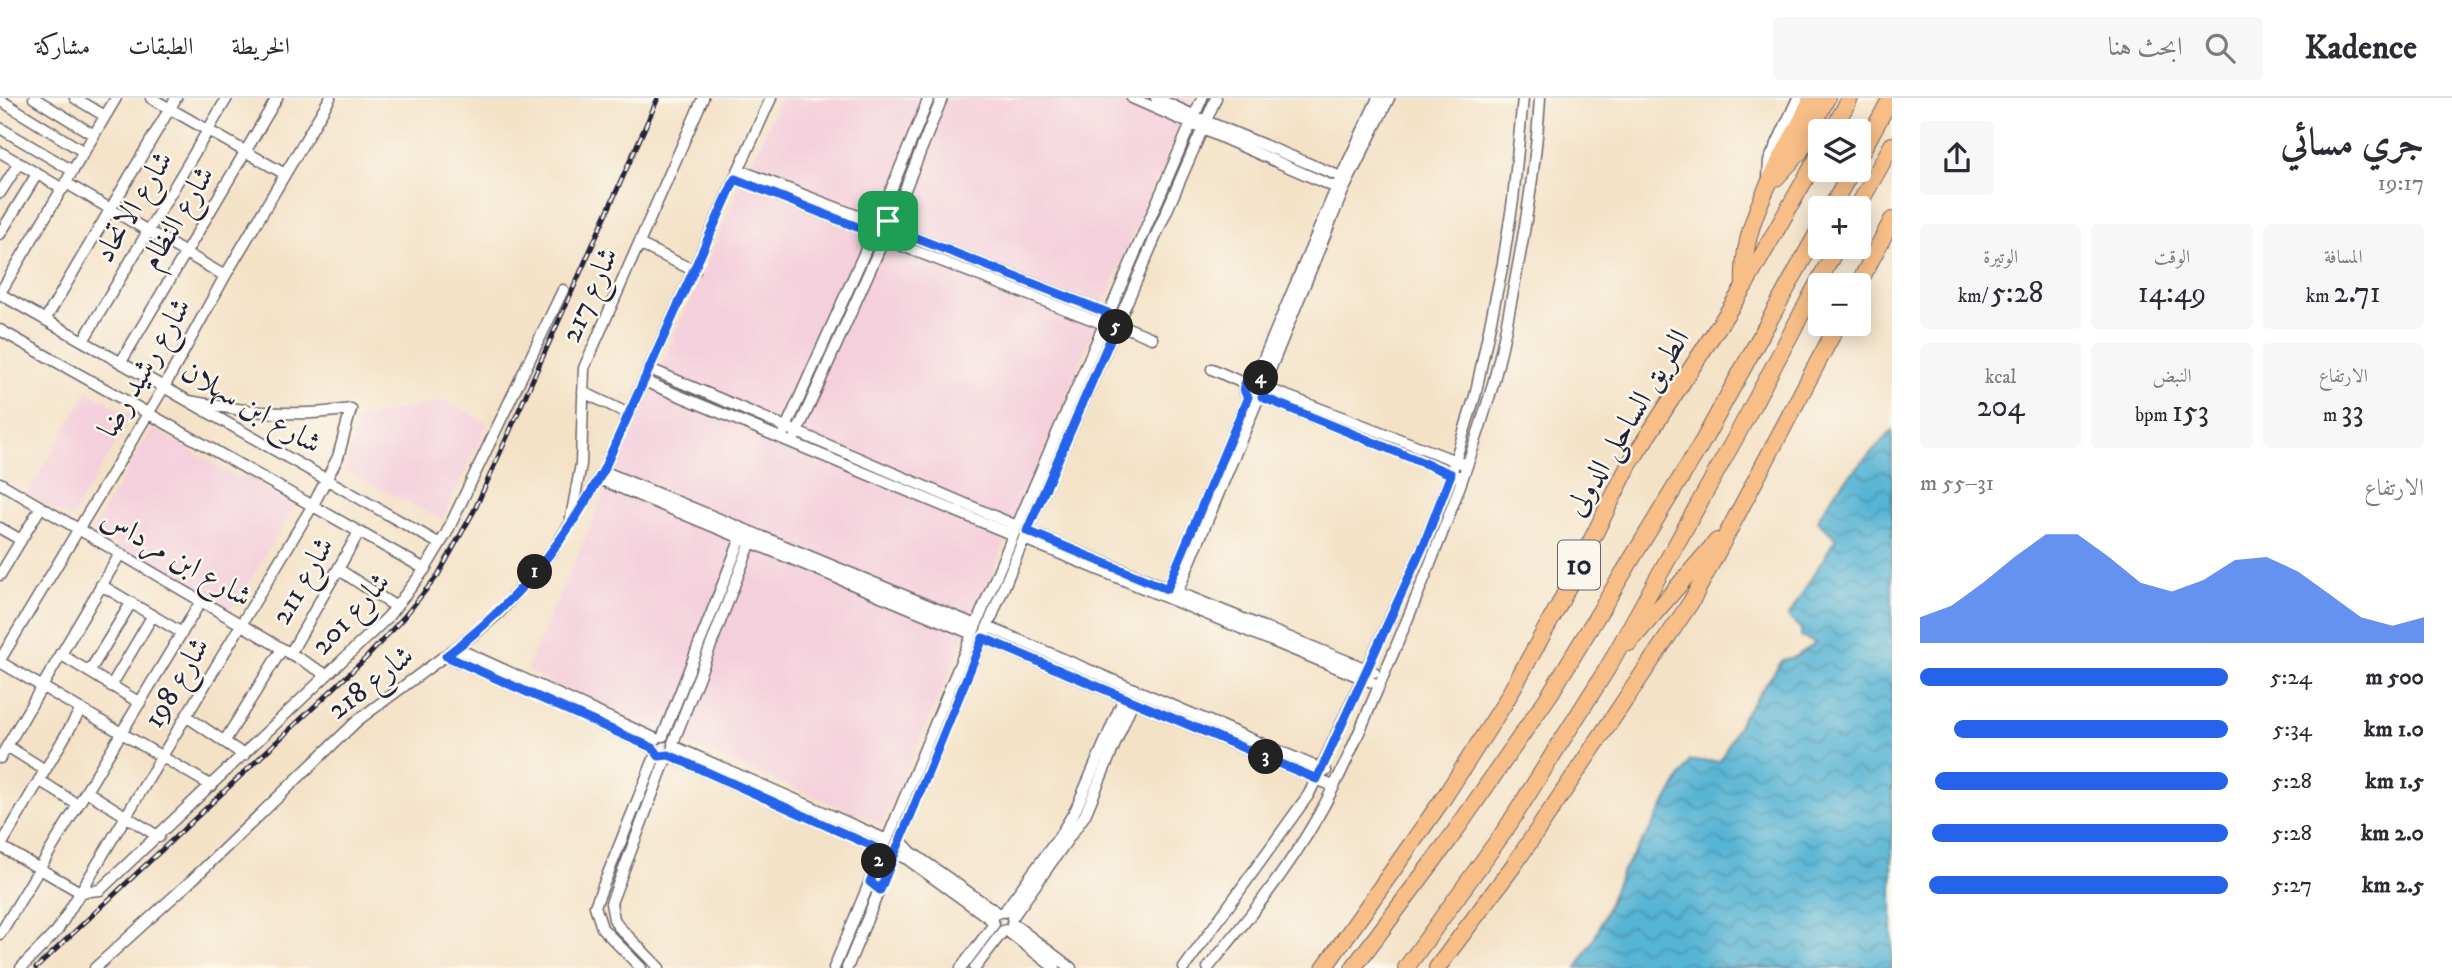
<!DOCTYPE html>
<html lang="ar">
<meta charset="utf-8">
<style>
body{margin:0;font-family:"IM FELL DW Pica",Amiri,serif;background:#f7f7f7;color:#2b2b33;direction:rtl;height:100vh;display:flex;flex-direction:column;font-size:26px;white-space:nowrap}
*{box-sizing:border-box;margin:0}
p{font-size:23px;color:#7c7c81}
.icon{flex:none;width:38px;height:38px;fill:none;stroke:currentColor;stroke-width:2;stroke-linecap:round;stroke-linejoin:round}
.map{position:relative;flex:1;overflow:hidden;direction:ltr}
.side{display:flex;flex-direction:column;background:#fff;width:560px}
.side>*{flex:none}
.buttons{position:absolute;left:1808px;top:21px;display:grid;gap:14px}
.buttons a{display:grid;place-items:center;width:63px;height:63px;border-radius:7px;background:#fff;box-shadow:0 4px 18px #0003;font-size:35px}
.pin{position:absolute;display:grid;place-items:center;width:60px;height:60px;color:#fff;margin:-30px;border-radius:14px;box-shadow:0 4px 10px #0006}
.km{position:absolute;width:35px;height:35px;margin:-18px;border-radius:50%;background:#222;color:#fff;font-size:19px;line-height:35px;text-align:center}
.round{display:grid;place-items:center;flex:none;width:74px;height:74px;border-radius:7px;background:#f7f7f7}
.head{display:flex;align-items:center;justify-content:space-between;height:119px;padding:0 28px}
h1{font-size:38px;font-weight:600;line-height:52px}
.figures{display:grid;grid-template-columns:repeat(3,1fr);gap:10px;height:119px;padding:7px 28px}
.figures div{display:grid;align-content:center;border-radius:7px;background:#f7f7f7;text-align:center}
.figures b{font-size:30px;font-weight:600}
.figures small{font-size:19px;font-weight:400}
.figures p{font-size:19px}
.chart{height:196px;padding:14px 28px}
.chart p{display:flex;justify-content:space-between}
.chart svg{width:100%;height:126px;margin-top:7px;fill:#2563eb;opacity:.7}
ul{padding:0 28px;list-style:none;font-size:23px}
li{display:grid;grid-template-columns:112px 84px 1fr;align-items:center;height:52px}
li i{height:18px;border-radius:9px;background:#2563eb}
header{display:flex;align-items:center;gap:42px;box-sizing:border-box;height:98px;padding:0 35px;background:#fff;border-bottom:2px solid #e1e1e2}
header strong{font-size:33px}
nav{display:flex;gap:38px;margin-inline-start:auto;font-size:24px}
.search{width:490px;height:63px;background:#f7f7f7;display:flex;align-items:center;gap:18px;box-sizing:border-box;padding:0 24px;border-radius:7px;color:#7c7c81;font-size:26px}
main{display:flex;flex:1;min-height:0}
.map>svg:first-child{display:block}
</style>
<header>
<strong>Kadence</strong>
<div class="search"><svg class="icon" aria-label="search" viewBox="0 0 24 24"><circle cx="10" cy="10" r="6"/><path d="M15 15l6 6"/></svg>ابحث هنا</div>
<nav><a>الخريطة</a><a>الطبقات</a><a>مشاركة</a></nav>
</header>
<main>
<section class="side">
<div class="head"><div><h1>جري مسائي</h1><p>19:17</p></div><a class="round"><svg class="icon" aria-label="share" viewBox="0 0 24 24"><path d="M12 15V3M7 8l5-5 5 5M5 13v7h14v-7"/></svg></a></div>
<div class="figures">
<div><p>المسافة</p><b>2.71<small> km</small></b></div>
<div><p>الوقت</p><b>14:49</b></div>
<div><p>الوتيرة</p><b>5:28<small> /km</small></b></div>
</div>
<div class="figures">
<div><p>الارتفاع</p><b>33<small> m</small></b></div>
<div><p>النبض</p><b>153<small> bpm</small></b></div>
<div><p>kcal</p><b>204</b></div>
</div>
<div class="chart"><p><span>الارتفاع</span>31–55 m</p>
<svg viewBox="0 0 160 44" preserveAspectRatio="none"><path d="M0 44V35L10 31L20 23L30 14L40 6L50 6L60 14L70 23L80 26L90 22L100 15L110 14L120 19L130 27L140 35L150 38L160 35V44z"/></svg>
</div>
<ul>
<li><b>500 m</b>5:24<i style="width:100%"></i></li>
<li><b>1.0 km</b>5:34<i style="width:89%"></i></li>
<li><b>1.5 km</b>5:28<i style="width:95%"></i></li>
<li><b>2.0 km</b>5:28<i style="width:96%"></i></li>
<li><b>2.5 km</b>5:27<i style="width:97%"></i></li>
</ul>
</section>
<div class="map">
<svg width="1892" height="870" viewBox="0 0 1892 870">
<defs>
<pattern id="water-waves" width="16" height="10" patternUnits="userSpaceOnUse" patternTransform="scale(1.75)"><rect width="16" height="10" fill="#56b4d4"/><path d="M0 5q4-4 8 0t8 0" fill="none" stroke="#4792ad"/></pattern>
</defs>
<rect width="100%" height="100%" fill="#fbf7ec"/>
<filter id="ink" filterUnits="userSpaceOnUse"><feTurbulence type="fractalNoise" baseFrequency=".0143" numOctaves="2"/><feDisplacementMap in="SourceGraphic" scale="14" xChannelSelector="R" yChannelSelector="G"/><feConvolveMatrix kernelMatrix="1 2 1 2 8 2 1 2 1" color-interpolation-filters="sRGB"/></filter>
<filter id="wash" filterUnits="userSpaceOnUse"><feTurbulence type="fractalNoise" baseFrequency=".00686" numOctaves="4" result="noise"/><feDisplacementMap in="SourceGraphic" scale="28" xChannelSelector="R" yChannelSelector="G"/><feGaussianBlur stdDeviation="1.57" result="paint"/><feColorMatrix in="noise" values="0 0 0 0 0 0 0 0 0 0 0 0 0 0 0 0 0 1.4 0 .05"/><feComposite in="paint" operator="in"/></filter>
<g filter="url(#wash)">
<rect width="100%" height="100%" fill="#f4e2c7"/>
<path fill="#f4cfdc" d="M780 0H1192L1165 59 1169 62 1161 80 1157 79 973 522 882 726 603 612 526 572Z
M88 293 132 318 71 421 27 396Z
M445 302 488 325 442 422 345 373 357 322Z
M153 330 241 382 243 377 295 408 230 515 91 433Z"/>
<path fill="url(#water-waves)" stroke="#3c6b88" stroke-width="2" d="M1892 332V870H1577L1597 835 1621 775 1648 735 1690 663H1720L1742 620 1783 562 1795 559 1816 545 1801 539V531L1788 519 1836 440 1817 422 1837 391Z"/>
</g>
<g filter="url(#ink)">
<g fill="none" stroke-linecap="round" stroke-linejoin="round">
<defs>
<path id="minor" d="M34 0 94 37
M75 0 105 18
M151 0 285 76
M1132 0 1341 92
M1156 0 1206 23 1346 81
M0 2 84 54
M0 30 73 73
M0 54 63 91
M739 72 873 124
M735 81 870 134
M1768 82 1769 63 1798 0
M66 85 225 178
M0 95 19 65
M879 121 929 0
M891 126 942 0
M893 131 1114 217
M0 136 37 76
M887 142 1109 228
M639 146 695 173
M0 195 116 0
M0 196 440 446
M45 222 176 0
M1113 224 1152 240
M0 232 425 471
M83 243 227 0
M121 264 277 0
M650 271 1017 428
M1212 271 1245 286
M1244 290a11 11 0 1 1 22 0a11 11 0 1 1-22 0Z
M1256 279 1341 79 1378 0
M644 283 1013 437
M1265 284 1343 93 1389 0
M1266 290 1461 365
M583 294 629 316
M1262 299 1457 378
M784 334 872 138
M795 339 883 143
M603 373 976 527
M599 381 972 536
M0 385 327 577
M571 420 581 366 584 270 703 0
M0 430 21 442
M1027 433 1374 574
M1024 441 1379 587
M338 471 396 509
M0 477 41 409
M101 487 182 535
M1167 491 1248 299
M1177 495 1258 301
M988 529 1326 673
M983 540 1333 688
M456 550 656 641
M60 556 140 605
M290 556 359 434
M446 558 653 650
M0 562 164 289 225 178 330 0
M0 564 212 688
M89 574 131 505
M111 588 153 517
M186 618 244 657
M663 638 741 440
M224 644 282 551
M673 645 751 444
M7 648 45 672
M673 648 887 742
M669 657 883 753
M0 660 120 456
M39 682 78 707
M86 693 159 739
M900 742 911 754 998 815
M0 748 80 794 100 792 387 520 425 471 446 436 563 192
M0 749 81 611
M894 755 907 761 993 823
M1004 814 1059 739 1076 711 1124 600
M1012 820 1085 717 1133 603
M1012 825 1071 870
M1006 832 1055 870
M0 836 201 503
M21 870 57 833 313 407 338 359 351 311C293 320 246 314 189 303
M95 870 192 782 358 622 473 537 499 515 552 453 588 399 603 373 771 0
M641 870 602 830 595 808 656 656
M659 870 618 828 614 821 611 805 667 658
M834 870 1017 428 1202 0
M847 870 1027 433 1216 0
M961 870 994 826
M975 870 1003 833
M1184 870 1309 696 1424 446 1451 376 1475 298 1503 165 1513 102 1523 0
M1208 870C1247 822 1287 773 1317 720 1348 666 1370 607 1395 551 1429 470 1463 387 1488 303 1499 269 1505 234 1512 199 1525 134 1536 67 1540 0"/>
<path id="highway" d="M1832 33 1850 0
M1858 60 1891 0
M1776 80 1800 54 1827 0
M1831 110 1852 72
M1857 110 1892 47
M1744 186C1741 135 1767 87 1790 44 1797 30 1807 15 1812 0
M1858 187 1892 122
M1629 545 1717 443
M1324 870 1443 701 1504 606 1558 509 1630 365 1744 189 1820 55
M1353 870 1449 742 1550 596 1703 343 1820 130
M1406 870 1506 731 1607 571 1738 335 1837 149
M1437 870 1514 767 1691 504 1838 226"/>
</defs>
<use href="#minor" stroke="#6c656c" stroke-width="13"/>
<use href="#highway" stroke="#6c656c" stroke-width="18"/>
<use href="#minor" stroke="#fff" stroke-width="10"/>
<use href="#highway" stroke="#f7be87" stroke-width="16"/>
<defs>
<path id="rail" d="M36 870 366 560 404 519 438 477 475 411 658 0"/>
</defs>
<use href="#rail" stroke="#22223b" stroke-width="5"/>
<use href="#rail" stroke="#fbf7ec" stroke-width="2.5" stroke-dasharray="8" stroke-linecap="butt"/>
</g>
</g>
<g fill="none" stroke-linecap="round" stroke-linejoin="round" filter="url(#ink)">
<defs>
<path id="route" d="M735 81 870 134 871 128 875 123 886 122 891 125 893 131 1108 215 1105 220 1117 226 1027 433 1167 491 1248 299C1242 291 1243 284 1252 279 1260 278 1265 282 1266 290L1262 299 1451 376 1424 446 1317 681 983 540 880 792 870 784 883 753 669 657 659 658 653 650 446 558C514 507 563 447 603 373Z"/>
</defs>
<use href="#route" stroke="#fff" stroke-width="14"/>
<use href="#route" stroke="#2563eb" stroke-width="9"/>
</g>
<g text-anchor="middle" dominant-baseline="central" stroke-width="5" stroke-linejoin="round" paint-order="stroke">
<rect fill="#fbf7ec" stroke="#636270" stroke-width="2" x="1558" y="442.5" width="42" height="49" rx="5"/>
<g font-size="28" font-weight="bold" fill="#22223b">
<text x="1579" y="467">10</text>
</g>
<g font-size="30" fill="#22223b" stroke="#fbf7ec">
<text transform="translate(134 109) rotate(-59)">شارع الاتحاد</text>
<text transform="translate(178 120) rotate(-59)">شارع النظام</text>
<text transform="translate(590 197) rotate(-66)">شارع 217</text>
<text transform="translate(145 270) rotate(-60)">شارع رشيد رضا</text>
<text transform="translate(251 310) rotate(30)">شارع ابن سهلان</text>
<text transform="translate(1628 325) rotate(-59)">الطريق الساحلى الدولى</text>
<text transform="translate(176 460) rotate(30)">شارع ابن مرداس</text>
<text transform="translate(303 483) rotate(-60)">شارع 211</text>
<text transform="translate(351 516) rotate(-47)">شارع 201</text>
<text transform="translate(177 585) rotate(-59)">شارع 198</text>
<text transform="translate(371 585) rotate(-38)">شارع 218</text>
</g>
</g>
</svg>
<div class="buttons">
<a><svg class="icon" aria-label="layers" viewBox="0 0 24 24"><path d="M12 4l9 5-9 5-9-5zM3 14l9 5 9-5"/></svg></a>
<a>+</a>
<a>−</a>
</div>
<div class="pin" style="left:888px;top:123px;background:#1e9e55"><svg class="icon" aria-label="arrive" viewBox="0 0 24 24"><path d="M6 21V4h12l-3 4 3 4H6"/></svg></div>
<b class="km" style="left:535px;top:474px">1</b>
<b class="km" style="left:879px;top:763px">2</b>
<b class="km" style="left:1266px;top:659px">3</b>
<b class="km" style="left:1261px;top:280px">4</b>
<b class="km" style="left:1116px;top:229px">5</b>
</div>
</main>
